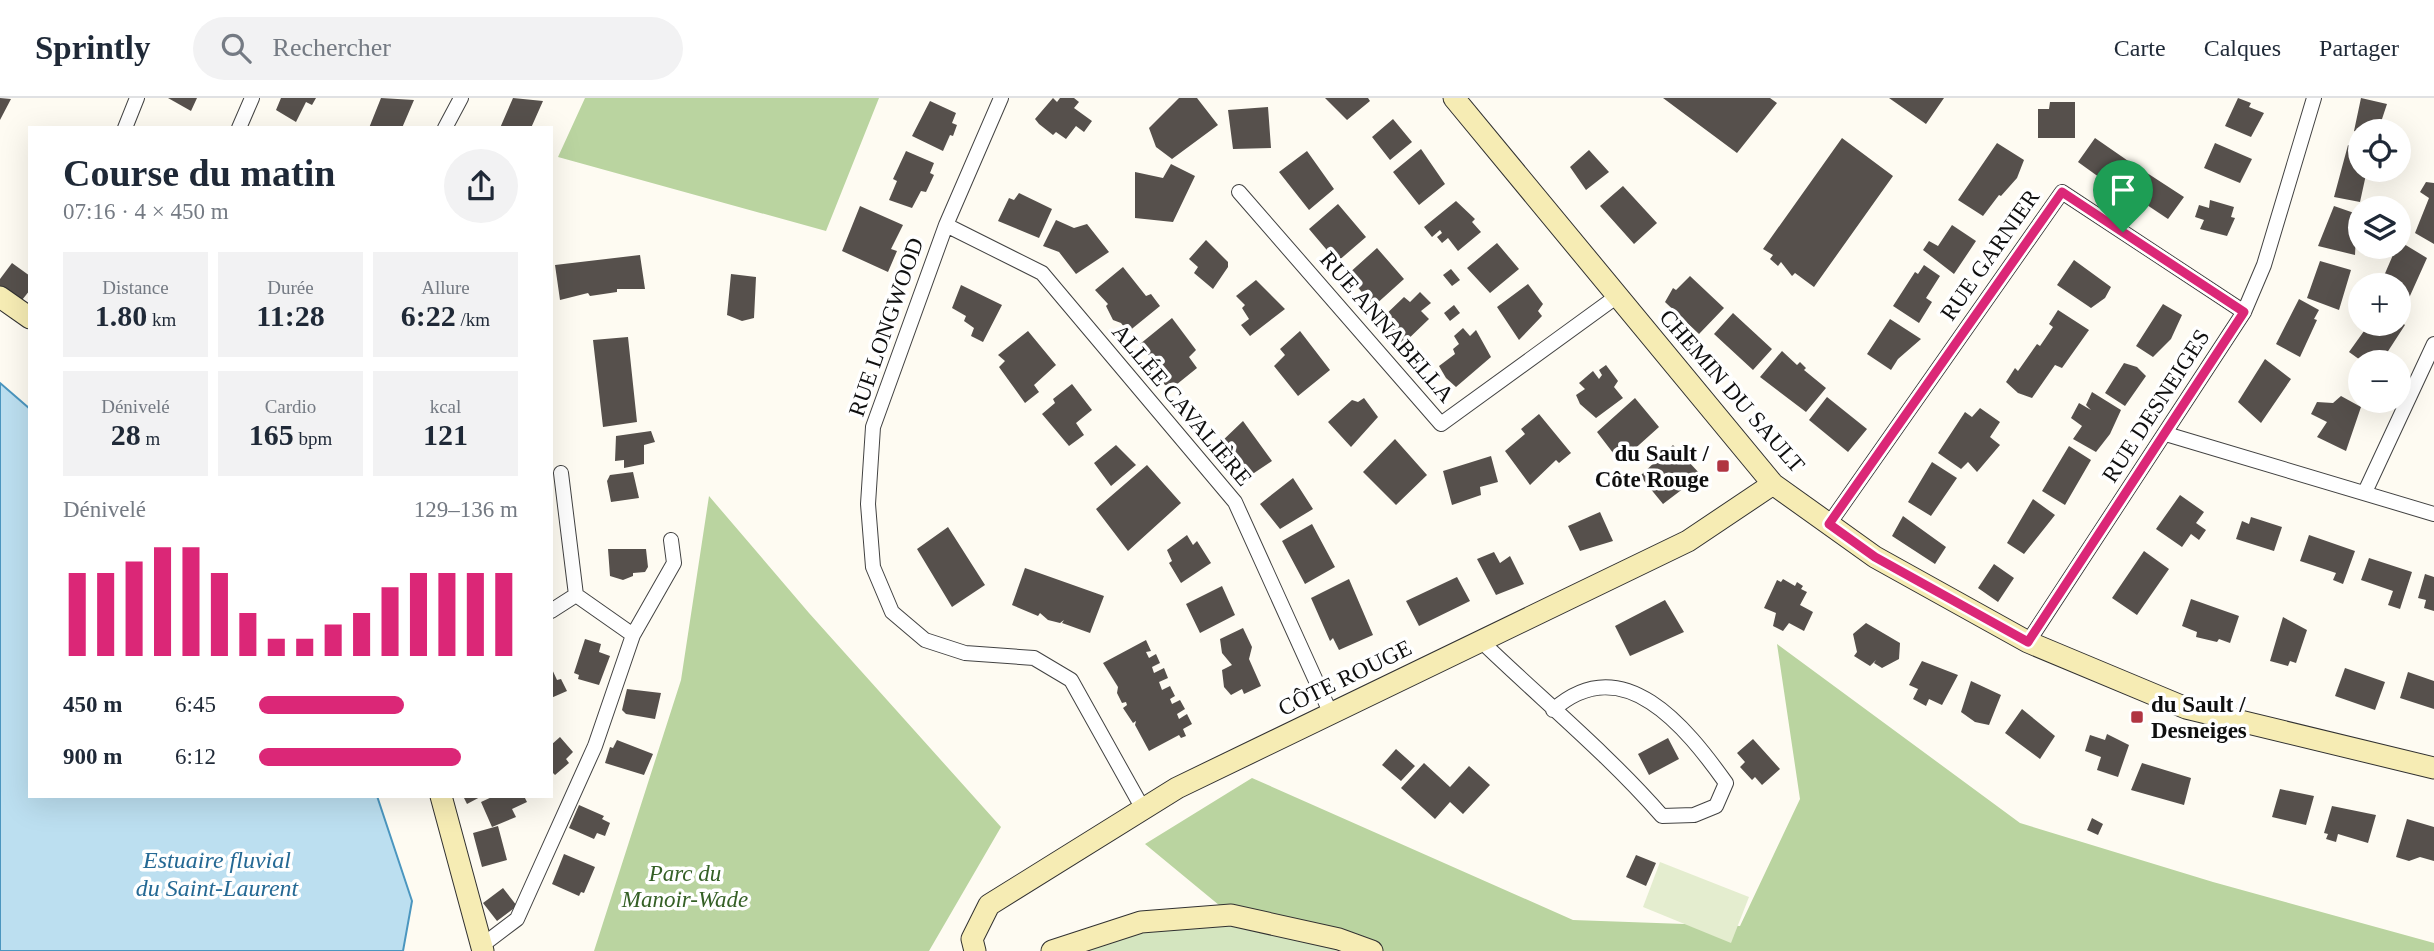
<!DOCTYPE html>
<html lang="fr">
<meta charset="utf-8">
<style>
body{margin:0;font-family:Georgia,serif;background:#f2f2f3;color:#1f2937;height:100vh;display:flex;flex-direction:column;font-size:26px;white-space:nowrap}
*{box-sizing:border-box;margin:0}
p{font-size:23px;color:#747a83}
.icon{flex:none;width:38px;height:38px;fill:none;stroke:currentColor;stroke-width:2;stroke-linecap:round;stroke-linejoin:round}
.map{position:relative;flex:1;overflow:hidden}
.side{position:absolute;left:28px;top:28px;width:525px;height:672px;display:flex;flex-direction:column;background:#fff;border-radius:0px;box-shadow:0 7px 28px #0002}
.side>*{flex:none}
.tools{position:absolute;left:2348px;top:21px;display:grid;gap:14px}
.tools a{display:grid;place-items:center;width:63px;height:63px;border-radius:50%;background:#fff;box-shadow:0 7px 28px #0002;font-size:35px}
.pin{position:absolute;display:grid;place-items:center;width:60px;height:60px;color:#fff;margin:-72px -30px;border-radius:50% 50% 50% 0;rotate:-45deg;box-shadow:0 0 7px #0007}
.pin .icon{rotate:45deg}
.round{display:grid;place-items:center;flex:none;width:74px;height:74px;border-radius:37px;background:#f2f2f3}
.headline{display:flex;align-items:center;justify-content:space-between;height:119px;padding:0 35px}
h1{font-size:38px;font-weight:600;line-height:52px}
.figures{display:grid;grid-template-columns:repeat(3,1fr);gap:10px;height:119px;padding:7px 35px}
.figures div{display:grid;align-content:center;border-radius:0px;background:#f2f2f3;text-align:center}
.figures b{font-size:30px;font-weight:600}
.figures small{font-size:19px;font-weight:400}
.figures p{font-size:19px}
.chart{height:196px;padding:14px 35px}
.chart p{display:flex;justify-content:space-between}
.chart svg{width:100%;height:126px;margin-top:7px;stroke:#db2777;stroke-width:6}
ul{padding:0 35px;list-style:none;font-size:23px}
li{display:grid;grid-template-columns:112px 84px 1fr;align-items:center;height:52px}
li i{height:18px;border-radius:9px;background:#db2777}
header{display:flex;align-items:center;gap:42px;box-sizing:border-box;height:98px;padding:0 35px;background:#fff;border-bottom:2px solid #e0e1e3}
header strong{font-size:33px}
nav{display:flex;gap:38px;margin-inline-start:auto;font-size:24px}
.search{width:490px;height:63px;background:#f2f2f3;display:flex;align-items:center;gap:18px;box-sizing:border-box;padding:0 24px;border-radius:38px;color:#747a83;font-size:26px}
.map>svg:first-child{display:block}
</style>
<header>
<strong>Sprintly</strong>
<div class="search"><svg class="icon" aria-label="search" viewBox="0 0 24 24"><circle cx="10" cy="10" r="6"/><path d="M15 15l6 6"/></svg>Rechercher</div>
<nav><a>Carte</a><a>Calques</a><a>Partager</a></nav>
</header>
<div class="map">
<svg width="2434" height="853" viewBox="0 0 2434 853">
<rect width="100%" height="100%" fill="#fefbf2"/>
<path fill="#d4e5bf" d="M1231 817 1372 853H1052L1132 827Z"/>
<path fill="#bad4a0" d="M585 0H879L826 133 558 59Z
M709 398 809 515 1001 729 929 853H594L681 582Z
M1777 546 2020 725 2213 784 2434 845V853H1372L1231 817 1145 746 1252 680 1573 822 1740 828 1800 701Z"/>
<path fill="#e4edcf" d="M1660 764 1749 799 1731 845 1643 809Z"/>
<path fill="#bcdff0" stroke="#4b96bf" stroke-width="2" d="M0 285 30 311V698H377L412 803 403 853H0Z"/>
<path fill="#56504c" d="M0 0 11 1 0 22Z
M168 0H197L191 13Z
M281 0H316L312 7 306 4 296 24 276 12Z
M381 0 414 2 402 30H369Z
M513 0 543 3 531 30H500Z
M1053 0 1057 4 1060 0H1074L1079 4 1074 10 1092 23 1084 34 1076 28 1066 41 1056 34 1053 37 1039 26 1035 21Z
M1179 0H1197L1218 27 1172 61 1156 49 1149 30Z
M1325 0H1368L1370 3 1347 22Z
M1663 0H1770L1777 5 1737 55Z
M1889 0H1944L1926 26Z
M2238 0 2251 5 2249 9 2264 15 2251 39 2225 28Z
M2361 0 2387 6 2378 33H2361V36L2354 33Z
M930 3 956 15 952 25 957 27 953 38 950 37 943 53 912 38Z
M2050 4H2075V40H2038V11H2049Z
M1268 9 1271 50 1233 51 1228 12Z
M1393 21 1412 44 1390 62 1372 39Z
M1842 40 1893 78 1814 189 1795 175 1792 178 1781 164 1778 168 1770 161 1773 157 1763 151Z
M2095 40 2134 67 2119 88 2105 79 2103 82 2078 64Z
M1997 45 2024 62 2017 80 2001 98 1999 97 1983 118 1958 102Z
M2215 45 2252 61 2240 85 2204 70Z
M2348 47 2361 53V72H2367L2360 104 2334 99Z
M1421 51 1445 86 1419 107 1393 74Z
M1589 52 1609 74 1586 92 1570 69Z
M906 53 934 65 930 75 934 77 926 94 921 93 912 110 889 102 897 83 893 81Z
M1307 53 1334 91 1309 112 1279 74Z
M1171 66 1195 78 1173 124 1135 120V74L1163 80Z
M2144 73 2184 99 2168 121 2129 95Z
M2426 84 2434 85V146L2415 135 2429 100 2420 94Z
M1623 88 1657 125 1634 146 1600 108Z
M1019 95 1052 111 1039 140 998 123 1009 100 1014 102Z
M2210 102 2234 109 2231 119 2235 120 2227 138 2200 131 2204 122 2195 119 2199 107 2209 110Z
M1456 103 1475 121 1472 124 1481 134 1458 153 1448 140 1442 145 1437 139 1442 135 1440 132 1432 139 1424 129Z
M1338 106 1366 139 1337 164 1309 131Z
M860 108 903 127 891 151 897 153 888 174 842 153Z
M2334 108 2357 116 2355 157 2318 148Z
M1056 122 1074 130 1087 126 1109 154 1076 176 1059 154 1043 148Z
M1952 127 1976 143 1954 176 1923 152 1929 143 1938 148Z
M1206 142 1228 164V169L1213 191 1194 175 1198 169 1189 161Z
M2399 143 2427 160 2405 209 2399 205V187H2380Z
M1497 145 1519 171 1490 195 1467 170Z
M1377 150 1404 181 1374 208 1347 177Z
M640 157 645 191H617V194L590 198 588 195 560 202 555 167Z
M2074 162 2111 189 2105 200 2091 210 2057 187Z
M2320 163 2351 172 2339 212 2307 200Z
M12 165 30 178V192L18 207 0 193V181Z
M1924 167 1940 178 1926 200 1932 204 1919 225 1893 208 1915 174 1918 176Z
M1123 169 1146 198 1151 196 1160 208 1128 234 1121 225 1113 222 1106 208 1108 206 1095 192Z
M1451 171 1460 182 1452 188 1443 177Z
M731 176 756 179 754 220 742 223 727 217Z
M1690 178 1724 210 1699 236 1665 204 1673 190 1676 192Z
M1256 182 1285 211 1250 238 1241 227 1249 221 1242 210 1245 207 1236 198Z
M1528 186 1543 206 1538 213 1542 218 1519 242 1497 209Z
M961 187 1002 207 983 244 971 238 974 230 964 223 966 218 952 210Z
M1420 194 1431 205 1421 213 1429 221 1403 246 1380 222 1404 199 1410 204Z
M2299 201 2319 212 2314 221 2317 222 2300 259 2276 246Z
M2163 206 2182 217 2171 241 2153 259 2136 248Z
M1454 207 1460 215 1450 223 1444 215Z
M2058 212 2089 232 2062 270 2055 267 2032 300 2018 295 2006 284 2015 270 2018 273 2037 246 2040 248 2053 229 2049 226Z
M1733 215 1772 251 1753 272 1714 236Z
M1172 220 1196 252 1189 259 1197 270 1171 291 1164 286 1163 276 1140 246Z
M1890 221 1921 241 1898 261 1891 272 1867 256Z
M2399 222 2405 227 2381 264H2363L2349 254 2369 226H2399Z
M1463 230 1470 238 1476 232 1491 259 1456 289 1446 280 1439 268 1455 256 1453 251 1459 246 1454 238Z
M1028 233 1056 267 1034 287 1039 294 1025 305 999 269 1005 263 998 257Z
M1300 233 1330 272 1298 298 1274 268 1285 257 1280 251Z
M628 239 637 324 603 329 593 242Z
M1782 253 1797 267 1800 264 1806 270 1804 272 1826 290 1806 314 1760 279Z
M2265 261 2291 281 2261 325 2238 304Z
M2124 265 2137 269 2146 278 2125 308 2105 295Z
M1606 267 1618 283 1614 289 1623 300 1596 320 1580 306 1576 297 1585 291 1579 285 1593 273 1599 281 1602 277 1599 272Z
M1072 286 1092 312 1076 325 1084 337 1069 348 1042 316 1055 305 1053 301Z
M2092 294 2121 312 2110 336 2096 354 2073 341 2082 328 2071 320 2079 305 2091 312 2086 307Z
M2341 298 2361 309 2346 353 2317 339 2327 324 2311 316 2317 304 2333 305Z
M1827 299 1867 331 1848 354 1809 322Z
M1364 300 1378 319 1351 349 1328 324 1352 302 1358 304Z
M1635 300 1659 329 1620 364 1597 334Z
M1980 310 2000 324 1990 339 2000 347 1977 374 1968 364 1961 371 1938 355 1965 314 1972 319Z
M1539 316 1571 355 1559 365 1556 362 1530 387 1505 353 1525 336 1521 331Z
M1243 323 1272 363 1251 377 1224 361 1219 346Z
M651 333 655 344 644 347V366L624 370V362L615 363 616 338Z
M1395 341 1427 377 1396 407 1363 374Z
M1116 347 1136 367 1111 388 1094 365Z
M1673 347 1701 377 1663 406 1640 378Z
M2069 348 2091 362 2065 407 2042 393Z
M1491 358 1498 384 1480 389 1481 397 1452 407 1443 373Z
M1932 364 1957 380 1931 418 1908 404Z
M1147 367 1181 405 1128 453 1096 411Z
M633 374 639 400 611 404 607 383 610 377Z
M1293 380 1313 411 1280 431 1260 406Z
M2180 397 2204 414 2196 425 2206 432 2199 442 2191 436 2182 449 2156 431Z
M2033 401 2055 417 2024 456 2007 445Z
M1600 414 1613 443 1580 453 1568 428Z
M1903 418 1946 449 1935 466 1892 438Z
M2251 419 2282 429 2274 453 2236 441 2242 423 2249 426Z
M1312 426 1335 469 1305 486 1282 443Z
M948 429 985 487 952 509 917 451Z
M1187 437 1193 447 1197 443 1211 465 1181 485 1169 465 1172 463 1167 452Z
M2309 437 2355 453 2343 486 2333 482 2336 475 2300 463Z
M608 451H646L648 469 645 474 633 475V478L623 482 610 478Z
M2144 453 2169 471 2137 517 2112 500Z
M1494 454 1500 465 1510 458 1524 486 1496 497 1477 461Z
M2369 460 2412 474 2400 511 2388 507 2393 493 2361 482Z
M1994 466 2014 480 1998 504 1978 490Z
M1025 470 1104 498 1090 535 1062 525 1064 522 1060 525 1048 522 1040 515 1038 518 1012 507Z
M2425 476 2434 479V513L2424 510 2426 502 2418 500Z
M1457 479 1470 503 1419 528 1406 503Z
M1349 481 1373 537 1339 552 1333 540 1330 543 1311 500Z
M1783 481 1795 488 1797 484 1803 488 1801 491 1807 494 1800 507 1813 514 1804 533 1789 525 1783 533 1773 528 1776 515 1764 510 1777 482 1781 484Z
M1222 488 1235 517 1200 535 1186 506Z
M2191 501 2239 518 2230 545 2219 541 2217 544 2196 539 2197 534 2182 528Z
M1665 502 1684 534 1630 558 1615 528Z
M2283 519 2307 532 2296 565 2290 563 2288 568 2270 563Z
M1866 525 1900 545 1899 561 1882 570 1874 565 1876 562 1870 568 1854 558 1857 554 1853 536Z
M1243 530 1252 549 1249 561 1261 588 1244 596 1242 591 1231 597 1224 589 1222 572 1232 567 1222 555 1220 541Z
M585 541 601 546 599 554 610 558 599 587 578 581 579 577 574 575Z
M1146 542 1151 553 1146 554 1149 560 1156 556 1160 565 1152 569 1154 575 1164 570 1168 580 1159 584 1162 592 1170 588 1175 598 1170 601 1172 606 1180 602 1185 611 1177 616 1179 621 1187 616 1192 626 1183 631 1186 638 1181 640 1179 637 1149 653 1135 627 1136 623 1133 625 1123 610 1127 607 1126 604 1122 605 1117 595 1118 589 1103 565Z
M1922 563 1958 577 1942 607 1929 601 1926 608 1913 601 1918 591 1909 587Z
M551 569 557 582 561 581 567 593 551 600Z
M2345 570 2385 584 2375 612 2335 598Z
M2408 574 2434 583V611L2400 600Z
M1971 583 2001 597 1989 627 1975 624 1961 614Z
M627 591 661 595 655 621 626 616 622 612Z
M2022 611 2055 638 2040 661 2005 635Z
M2107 636 2129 647 2118 679 2097 672 2101 659 2085 653 2090 637 2105 642Z
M560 639 573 654 566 661 569 665 555 677 551 673V647Z
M1668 640 1679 661 1649 677 1638 656Z
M1753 641 1780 671 1762 687 1755 679 1752 682 1740 669 1745 664 1737 655Z
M617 642 653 656 644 677 605 665 610 649 613 650Z
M1396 651 1415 668 1401 683 1382 667Z
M1424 665 1450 689 1469 668 1490 687 1463 716 1450 704 1435 721 1401 690Z
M2142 665 2191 680 2184 707 2131 692Z
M2280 691 2314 698 2306 727 2272 719Z
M463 698H482L467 706Z
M494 698H524L527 704 512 711 516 719 492 729 481 704Z
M579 707 604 718 602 721 610 725 605 738 597 735 594 741 569 730Z
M2332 708 2376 717 2368 745 2338 736 2336 744 2326 741 2328 736 2324 735Z
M2092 720 2103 726 2098 737 2087 732Z
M2407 721 2434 729V763L2420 759 2409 763 2396 759Z
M498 728 507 762 482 769 473 735Z
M564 756 595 769 584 795 581 794 579 798 552 786Z
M1636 757 1656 765 1646 788 1626 779Z
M503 790 517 808 497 823 483 805Z"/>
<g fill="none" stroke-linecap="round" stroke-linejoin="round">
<defs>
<path id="street" d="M1001 0 946 127 873 329 868 406 873 469 892 514 925 542 965 555 1034 560 1071 582 1143 711
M125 30 137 0
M239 30 252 0
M445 30 461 0
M1239 94 1441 326 1616 199
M946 127 1042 175 1235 404 1331 616
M2166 336 2434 416
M2365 394 2434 246
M1829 426 2062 94 2244 214
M576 497 633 537
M551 513 576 497 561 375
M1481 543C1541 601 1607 655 1662 718L1694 717 1716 708 1726 685C1686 629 1623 550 1553 612
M2028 544 2244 214 2264 167 2314 0
M480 849 517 821 595 648 633 537 674 465 671 442"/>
<path id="secondary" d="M1454 0 1773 386 1875 459 2028 544 2186 610 2434 670
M0 199 30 220
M441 698 483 853
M975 853 972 841 989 807 1177 690 1688 443 1773 386
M1052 853 1141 824 1231 817 1339 841 1372 853"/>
</defs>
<use href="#street" stroke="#424242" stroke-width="16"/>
<use href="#secondary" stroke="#313131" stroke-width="23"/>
<use href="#street" stroke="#fff" stroke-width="14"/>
<use href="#secondary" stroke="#f6ecb4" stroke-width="21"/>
</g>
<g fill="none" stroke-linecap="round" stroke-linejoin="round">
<defs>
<path id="route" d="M2062 94 2244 214 2028 544 1875 459 1829 426Z"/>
</defs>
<use href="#route" stroke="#fff" stroke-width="14"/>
<use href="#route" stroke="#db2777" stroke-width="9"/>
</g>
<g fill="#b03541" stroke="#fff" stroke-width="2.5">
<rect x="1716" y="361" width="14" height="14" rx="3.5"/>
<rect x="2130" y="612" width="14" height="14" rx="3.5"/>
</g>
<g text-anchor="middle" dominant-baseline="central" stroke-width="7" stroke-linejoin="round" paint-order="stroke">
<g font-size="23" fill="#0f0f0f" stroke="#fff">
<text transform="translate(1990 157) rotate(-55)">RUE GARNIER</text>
<text transform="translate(886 229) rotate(-71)">RUE LONGWOOD</text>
<text transform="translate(1387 229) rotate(49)">RUE ANNABELLA</text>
<text transform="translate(1732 293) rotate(49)">CHEMIN DU SAULT</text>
<text transform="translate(1182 307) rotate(50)">ALLÉE CAVALIÈRE</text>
<text transform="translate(2156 308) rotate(-57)">RUE DESNEIGES</text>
<text transform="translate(1345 580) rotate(-26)">CÔTE ROUGE</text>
</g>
<g font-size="23" font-weight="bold" fill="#0f0f0f" stroke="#fff" text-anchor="end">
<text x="1709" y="355">du Sault /<tspan x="1709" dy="26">Côte Rouge</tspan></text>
<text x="2151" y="606" text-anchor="start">du Sault /<tspan x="2151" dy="26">Desneiges</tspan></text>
</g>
<g font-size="23" font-style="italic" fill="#356026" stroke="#fff">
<text x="685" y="775">Parc du<tspan x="685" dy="26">Manoir-Wade</tspan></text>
</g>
<g font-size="24" font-style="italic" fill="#256994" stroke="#fff">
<text x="217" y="762">Estuaire fluvial<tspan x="217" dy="28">du Saint-Laurent</tspan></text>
</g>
</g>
</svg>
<div class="tools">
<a><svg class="icon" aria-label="locate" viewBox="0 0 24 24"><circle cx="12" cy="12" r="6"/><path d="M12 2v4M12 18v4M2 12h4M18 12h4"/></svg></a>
<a><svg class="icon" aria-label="layers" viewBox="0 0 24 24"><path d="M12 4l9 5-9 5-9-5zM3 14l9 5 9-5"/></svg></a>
<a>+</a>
<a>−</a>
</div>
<div class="pin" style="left:2123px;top:134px;background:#1e9e55"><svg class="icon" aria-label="arrive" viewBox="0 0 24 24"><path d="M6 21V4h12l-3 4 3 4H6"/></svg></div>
<section class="side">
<div class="headline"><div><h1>Course du matin</h1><p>07:16 · 4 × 450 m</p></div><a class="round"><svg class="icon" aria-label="share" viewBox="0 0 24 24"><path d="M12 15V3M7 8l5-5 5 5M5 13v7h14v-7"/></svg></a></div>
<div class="figures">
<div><p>Distance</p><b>1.80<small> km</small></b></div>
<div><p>Durée</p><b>11:28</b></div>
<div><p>Allure</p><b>6:22<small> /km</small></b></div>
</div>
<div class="figures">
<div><p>Dénivelé</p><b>28<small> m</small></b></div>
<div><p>Cardio</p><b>165<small> bpm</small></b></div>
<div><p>kcal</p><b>121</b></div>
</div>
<div class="chart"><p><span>Dénivelé</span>129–136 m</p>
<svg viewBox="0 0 160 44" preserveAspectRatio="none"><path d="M5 44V15M15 44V15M25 44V11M35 44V6M45 44V6M55 44V15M65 44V29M75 44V38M85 44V38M95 44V33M105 44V29M115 44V20M125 44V15M135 44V15M145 44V15M155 44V15"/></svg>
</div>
<ul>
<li><b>450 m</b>6:45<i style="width:56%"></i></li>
<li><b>900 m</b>6:12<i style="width:78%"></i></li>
</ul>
</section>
</div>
